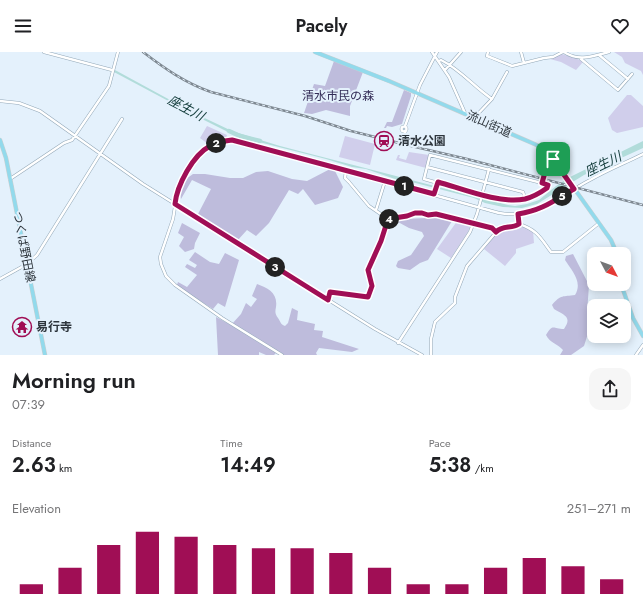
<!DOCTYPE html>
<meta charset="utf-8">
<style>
body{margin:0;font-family:Jost,"Noto Sans JP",sans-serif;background:#f6f6f6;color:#202124;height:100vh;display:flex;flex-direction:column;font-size:15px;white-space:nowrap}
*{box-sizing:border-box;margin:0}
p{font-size:13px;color:#757577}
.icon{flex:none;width:22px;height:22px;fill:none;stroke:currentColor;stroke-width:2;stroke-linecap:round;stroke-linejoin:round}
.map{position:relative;height:303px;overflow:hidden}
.side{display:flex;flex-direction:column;background:#fff;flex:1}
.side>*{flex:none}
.needle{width:26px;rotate:131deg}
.buttons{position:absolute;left:587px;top:195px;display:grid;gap:8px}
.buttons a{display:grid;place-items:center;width:44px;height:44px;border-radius:8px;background:#fff;box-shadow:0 2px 10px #0003;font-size:20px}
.pin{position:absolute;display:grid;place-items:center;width:34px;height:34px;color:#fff;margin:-17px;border-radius:8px;box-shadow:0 2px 6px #0006}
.km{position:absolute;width:20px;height:20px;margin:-10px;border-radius:50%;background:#222;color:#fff;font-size:11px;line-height:20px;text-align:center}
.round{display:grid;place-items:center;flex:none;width:42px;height:42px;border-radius:12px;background:#f6f6f6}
.overview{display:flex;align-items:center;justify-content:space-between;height:68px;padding:0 12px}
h1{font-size:22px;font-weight:600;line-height:30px}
.metrics{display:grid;grid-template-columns:repeat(3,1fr);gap:6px;height:68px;padding:4px 12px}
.metrics div{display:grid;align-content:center}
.metrics b{font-size:20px;font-weight:600}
.metrics small{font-size:11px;font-weight:400}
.metrics p{font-size:11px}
.chart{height:112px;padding:8px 12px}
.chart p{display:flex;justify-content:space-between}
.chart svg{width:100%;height:72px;margin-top:4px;stroke:#a00e55;stroke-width:6}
header{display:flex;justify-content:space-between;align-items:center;height:52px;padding:0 12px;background:#fff;font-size:18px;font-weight:600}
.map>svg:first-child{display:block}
</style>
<header><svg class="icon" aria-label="menu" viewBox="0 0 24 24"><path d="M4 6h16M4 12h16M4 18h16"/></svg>Pacely<svg class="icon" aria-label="heart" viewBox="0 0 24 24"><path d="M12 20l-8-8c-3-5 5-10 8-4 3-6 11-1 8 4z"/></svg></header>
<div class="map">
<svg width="643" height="303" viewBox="0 0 643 303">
<rect width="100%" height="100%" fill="#e4f1fc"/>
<path fill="#d0ceeb" d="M614 0H643V23L641 19 625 11 622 5Z
M562 2C568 4 580 7 583 10L576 18 561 10 550 7Z
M627 43H631L643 54V75L617 81 612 78 608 66Z
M207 74 227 83 226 86 208 92 200 86Z
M345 84 375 92 370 113 339 105Z
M409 100 429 103 426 116 396 108 398 103H400L399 106 406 108Z
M458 168 471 173 468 180 451 206 437 197Z
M521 174 533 179 534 191 516 197V201L505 214 484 197 498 179Z"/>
<path fill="#bebcdc" d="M334 9 363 20 350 54V64L326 58 312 62 304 61 314 32 325 34Z
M404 38 411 41V44L402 72 392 75 387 74 386 76H384L387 70H392Z
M332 116 335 119 343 135 338 146 315 153 303 137 298 142 289 138 269 171 256 184 247 178 237 189 198 162 211 137 192 128 181 147 180 142 186 127 193 122H205L230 126H243L256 120 268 119 292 127 307 129Z
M427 166C435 166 445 164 452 169L428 208 420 211 410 218 398 216 396 214 398 209 411 203 424 184 422 180 409 176 398 170 403 167Z
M182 171 200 181 195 191 194 197 185 200 179 194 184 185 178 181Z
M195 200 210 210 219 212 225 201 239 208 225 255 218 251 213 257 184 239 177 233 178 230 187 235 197 223 185 215 187 212 195 216 197 213 189 208Z
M573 202 589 233 587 261 591 268V272L584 294 571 303H560L563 298C558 292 550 291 546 283 553 271 553 277 564 277 573 264 563 263 554 257L552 253C561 242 563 245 575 243 583 230 572 219 565 208L566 204Z
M257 232C268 236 278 241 276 255 275 260 275 262 278 266 281 270 280 272 285 274L288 271 292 256 298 259 297 268 315 272 314 278 323 279 322 285 359 297 352 300 319 296 316 301 317 303H279L276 301 274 303H266L259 300V303H218L216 265 231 273 241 262 246 251 251 255 257 247 252 244Z"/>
<path fill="#b1dcda" d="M115 18 194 61 232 79 280 94 508 153 515 154 527 152 539 148 556 134 570 125 643 89V96L584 123 537 152 522 156 503 155 485 151 474 146 400 127H395L366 117 352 115 326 107 259 90 230 81 202 67 114 20Z"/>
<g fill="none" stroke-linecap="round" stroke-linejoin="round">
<path stroke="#b1dcda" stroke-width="4.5" d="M229 79 240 84 260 89"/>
<defs>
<path id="minor" d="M44 0 112 18
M432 0 449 25 465 61
M488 0 487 4 512 14 544 6 553 5 563 0
M521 0 524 11
M564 0C579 10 593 4 609 0
M599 3 628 27
M581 7 618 38 632 22
M439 9 441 8C461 18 474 35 492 47L474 66
M445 18 461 0
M492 47 507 20
M0 49 19 51 40 59 143 132 375 277 422 303
M405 74 420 33 437 0
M401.5 77a2.5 2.5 0 1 1 5 0a2.5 2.5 0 1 1-5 0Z
M405 79 406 85 426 91
M430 103 546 132 548 135C524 162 454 135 424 127Z
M427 115 523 140 525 146
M346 119 345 126 349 130 369 154 388 167 407 164 415 161H421L428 163 436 162 492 176 496 180
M10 127 64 91 72 88 109 34 118 0
M542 131 547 113 553 107
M434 142 438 130
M376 158 385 129
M518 162 519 172
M0 227 27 212 37 203 122 67
M328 248 330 240 368 245 372 234 368 218 381 189 388 167
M398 291 470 180 477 162 489 117
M282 303 222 266 175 233 166 224 161 212 160 205 173 167 177 142 186 122 199 103 209 94 226 89H238L499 161C539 168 557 145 590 128 607 118 625 111 643 102
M431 303V287L435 270 455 251V245L467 214 498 178 505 175H514L519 172C537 178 540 185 551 200H563L598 172
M636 303 643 293"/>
<path id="major" d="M315 0 389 29 539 94 556 111 611 188 617 202
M0 88 6 106 45 303
M621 232 633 266 643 284"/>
</defs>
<use href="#minor" stroke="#93a8b8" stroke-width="3.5"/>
<use href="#major" stroke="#cdcfd0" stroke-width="4.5"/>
<use href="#minor" stroke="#fff" stroke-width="2.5"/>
<use href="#major" stroke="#92daec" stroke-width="3.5"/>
<defs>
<path id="rail" d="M143 0C164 16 185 31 211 40L305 64 351 79 407 93 467 107 643 153"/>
</defs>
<use href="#rail" stroke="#7e8891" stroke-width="2.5"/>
<use href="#rail" stroke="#e4f1fc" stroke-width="1" stroke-dasharray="3" stroke-linecap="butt"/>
</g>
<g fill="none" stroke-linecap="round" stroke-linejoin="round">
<defs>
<path id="route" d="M232 88 434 142 438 130C463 137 499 152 525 147 533 145 540 141 547 136L548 133 542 131 547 113 553 107 574 137C553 149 543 158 518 162L519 172C511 177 503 173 496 180L492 176 436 162 428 163 422 161H415L407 164 388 167 381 189 368 218 372 234 368 245 330 240 328 248 175 152C177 133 193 103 210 94 217 90 224 89 232 88Z"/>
</defs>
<use href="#route" stroke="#fff" stroke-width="8"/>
<use href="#route" stroke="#a00e55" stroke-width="5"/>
</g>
<defs>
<symbol id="station-ring" viewBox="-11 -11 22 22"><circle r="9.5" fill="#e4f1fc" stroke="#a00e55" stroke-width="1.5"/><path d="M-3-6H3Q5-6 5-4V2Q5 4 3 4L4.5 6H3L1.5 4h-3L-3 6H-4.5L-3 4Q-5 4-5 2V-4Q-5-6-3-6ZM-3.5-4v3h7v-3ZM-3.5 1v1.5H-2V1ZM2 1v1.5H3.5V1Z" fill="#a00e55"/></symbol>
<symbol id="temple-ring" viewBox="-11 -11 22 22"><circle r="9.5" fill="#e4f1fc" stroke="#a00e55" stroke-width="1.5"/><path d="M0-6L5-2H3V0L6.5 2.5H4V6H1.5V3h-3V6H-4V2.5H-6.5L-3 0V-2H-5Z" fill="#a00e55"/></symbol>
</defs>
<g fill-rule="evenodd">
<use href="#station-ring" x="373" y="78" width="22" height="22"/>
<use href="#temple-ring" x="11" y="264" width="22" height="22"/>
</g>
<g text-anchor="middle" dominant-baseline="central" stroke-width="4" stroke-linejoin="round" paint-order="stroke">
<g font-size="12" fill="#322b56" stroke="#e4f1fc">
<text x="338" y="44">清水市民の森</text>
</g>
<g font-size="12" fill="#2e363d" stroke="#e4f1fc">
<text transform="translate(489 72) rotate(24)">流山街道</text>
<text transform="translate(24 195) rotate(79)">つくば野田線</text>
</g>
<g font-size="12" font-weight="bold" fill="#2e363d" stroke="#e4f1fc" text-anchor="start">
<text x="398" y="89">清水公園</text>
<text x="36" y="275">易行寺</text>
</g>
<g font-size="13" font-style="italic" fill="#17403f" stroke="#e4f1fc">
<text transform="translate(186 56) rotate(28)">座生川</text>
<text transform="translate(603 112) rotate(-26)">座生川</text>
</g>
</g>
</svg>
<div class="buttons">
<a><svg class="needle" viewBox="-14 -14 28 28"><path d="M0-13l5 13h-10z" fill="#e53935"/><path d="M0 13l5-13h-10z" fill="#757577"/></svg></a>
<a><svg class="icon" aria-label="layers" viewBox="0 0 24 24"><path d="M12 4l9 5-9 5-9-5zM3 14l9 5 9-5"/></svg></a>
</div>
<div class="pin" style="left:553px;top:107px;background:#1e9e55"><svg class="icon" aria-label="arrive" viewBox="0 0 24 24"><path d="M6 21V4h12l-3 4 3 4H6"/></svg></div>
<b class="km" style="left:404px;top:134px">1</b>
<b class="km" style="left:216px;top:91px">2</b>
<b class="km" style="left:275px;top:215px">3</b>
<b class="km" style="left:389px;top:167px">4</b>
<b class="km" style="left:562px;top:144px">5</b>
</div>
<section class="side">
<div class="overview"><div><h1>Morning run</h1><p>07:39</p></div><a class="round"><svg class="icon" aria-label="share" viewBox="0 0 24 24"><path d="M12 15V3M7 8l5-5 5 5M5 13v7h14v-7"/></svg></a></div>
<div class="metrics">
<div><p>Distance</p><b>2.63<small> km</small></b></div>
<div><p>Time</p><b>14:49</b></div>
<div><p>Pace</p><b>5:38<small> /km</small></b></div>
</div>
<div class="chart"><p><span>Elevation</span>251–271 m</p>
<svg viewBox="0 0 160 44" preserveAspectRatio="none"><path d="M5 44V38M15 44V28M25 44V14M35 44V6M45 44V9M55 44V14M65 44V16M75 44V16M85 44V19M95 44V28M105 44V38M115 44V38M125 44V28M135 44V22M145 44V27M155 44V35"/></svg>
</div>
</section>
